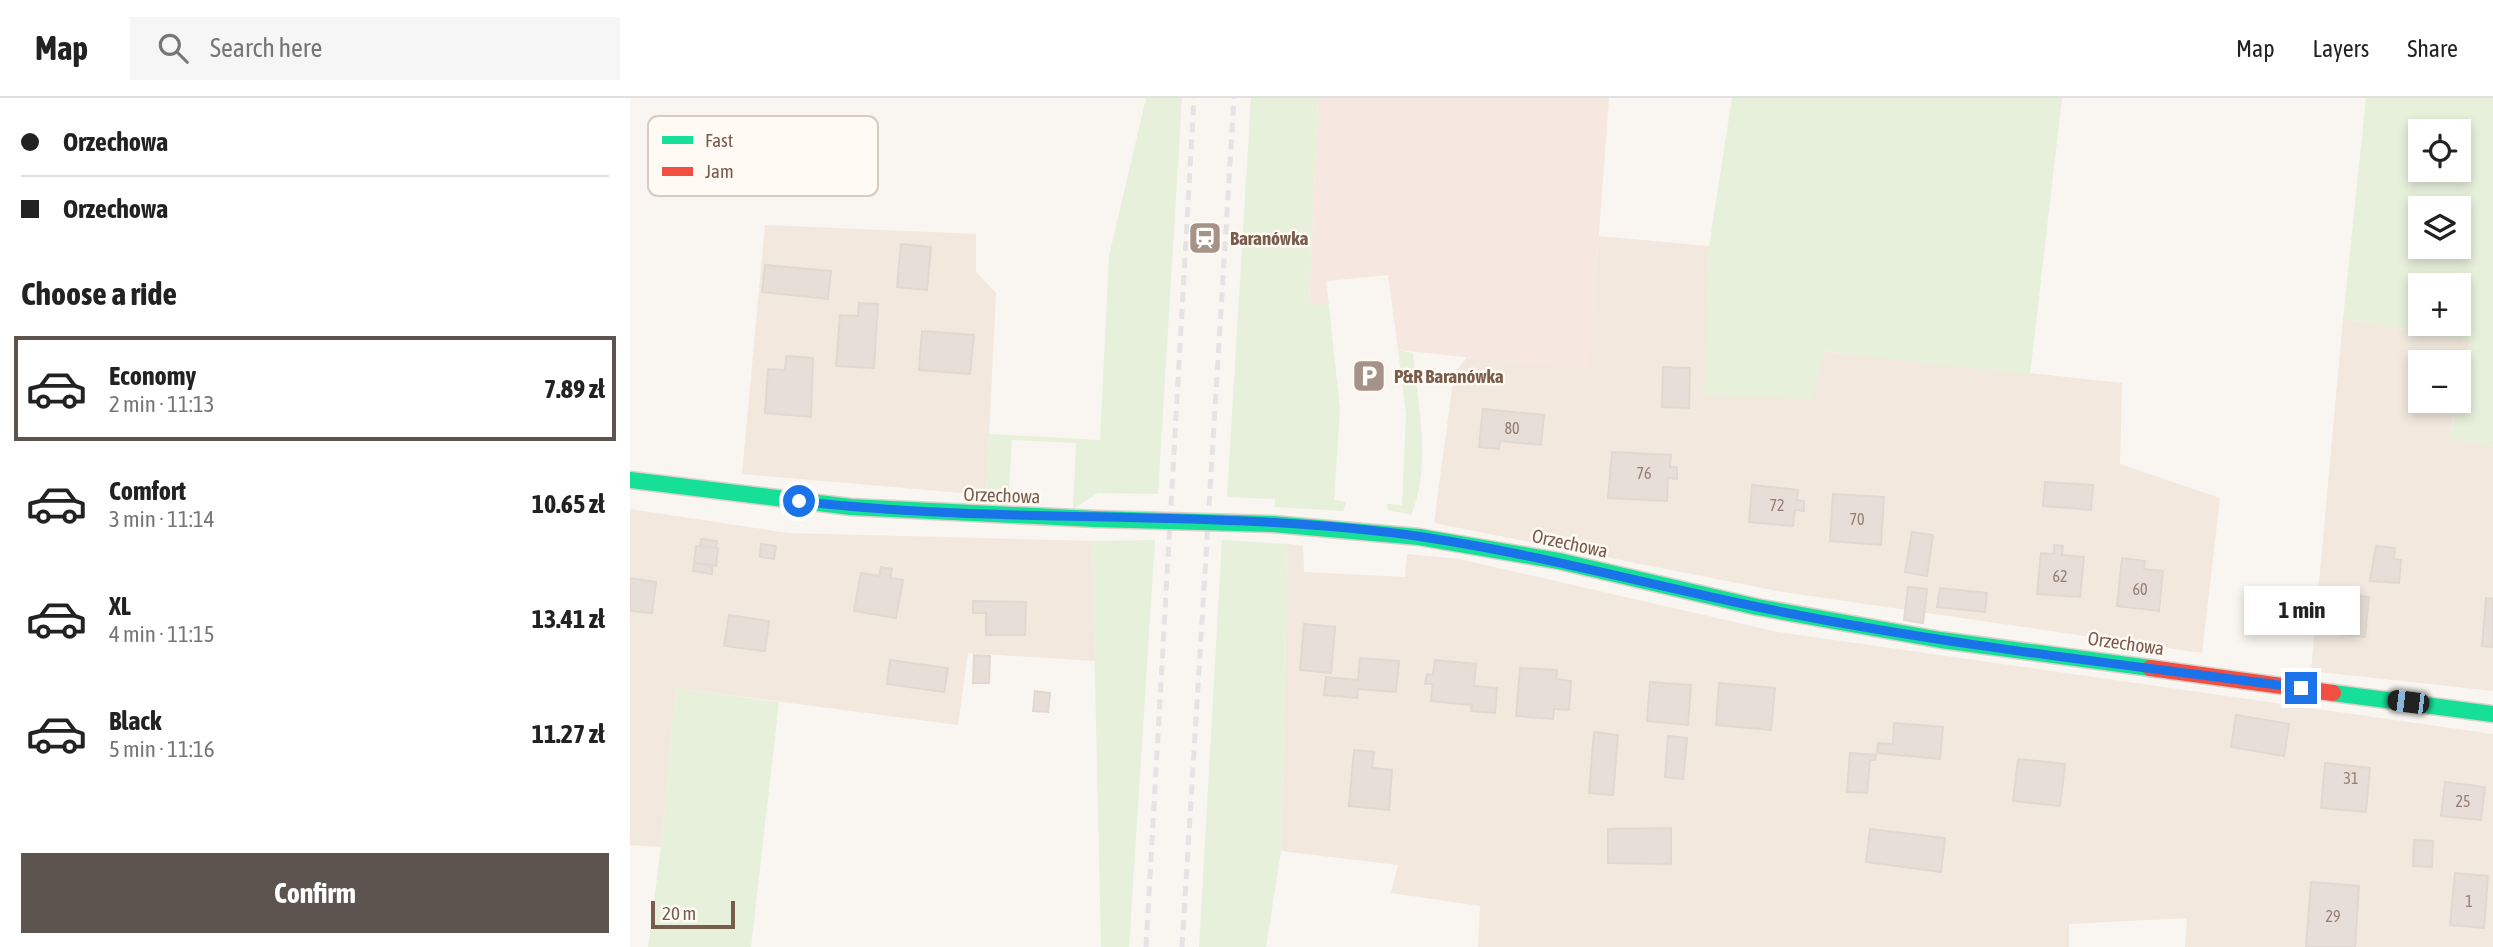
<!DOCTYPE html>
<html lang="en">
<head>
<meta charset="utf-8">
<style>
	:root { --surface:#fff; --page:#f6f6f6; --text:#222; --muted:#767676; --line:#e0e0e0; --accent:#5d544f }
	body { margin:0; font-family:"Asap Condensed",sans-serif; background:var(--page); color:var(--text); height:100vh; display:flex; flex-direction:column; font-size:26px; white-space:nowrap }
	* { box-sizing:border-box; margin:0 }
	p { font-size:23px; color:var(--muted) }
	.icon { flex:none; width:38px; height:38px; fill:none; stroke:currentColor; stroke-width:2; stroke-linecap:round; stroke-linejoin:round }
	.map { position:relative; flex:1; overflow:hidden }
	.details { display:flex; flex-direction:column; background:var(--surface); width:630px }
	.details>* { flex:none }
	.banner { display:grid; align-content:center; height:154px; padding:0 21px; background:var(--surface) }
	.tools { position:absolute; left:1778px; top:21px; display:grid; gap:14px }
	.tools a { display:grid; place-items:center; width:63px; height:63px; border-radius:0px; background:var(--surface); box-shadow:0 4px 10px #0003; font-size:35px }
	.scale { position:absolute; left:21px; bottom:18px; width:84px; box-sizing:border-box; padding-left:7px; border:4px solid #7a5c4d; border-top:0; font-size:19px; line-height:24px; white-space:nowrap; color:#7a5c4d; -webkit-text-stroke:5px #fffaf3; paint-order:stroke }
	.end { position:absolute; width:32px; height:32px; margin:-16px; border:9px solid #1a73e8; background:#fff; box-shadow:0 0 0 4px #fff }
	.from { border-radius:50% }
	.bubble { position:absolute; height:49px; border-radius:0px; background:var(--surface); box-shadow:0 4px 10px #0003; font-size:23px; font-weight:700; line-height:49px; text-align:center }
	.car { position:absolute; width:21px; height:42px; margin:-21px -10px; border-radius:9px; box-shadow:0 0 5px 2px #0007; background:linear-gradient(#222 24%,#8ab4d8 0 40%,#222 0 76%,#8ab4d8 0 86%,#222 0) }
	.banner b { display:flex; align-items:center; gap:24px; height:66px; font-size:26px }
	.banner b+b { border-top:2px solid var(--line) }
	.banner i { width:18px; height:18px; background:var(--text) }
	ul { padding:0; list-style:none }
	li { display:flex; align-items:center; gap:21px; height:105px; margin:0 14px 10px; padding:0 7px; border:4px solid transparent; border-radius:0px }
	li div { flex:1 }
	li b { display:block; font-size:26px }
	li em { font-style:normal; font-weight:700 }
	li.current { border-color:var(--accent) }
	li>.icon { width:63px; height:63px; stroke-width:1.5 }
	h2 { padding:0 21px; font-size:32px; line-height:84px }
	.button { display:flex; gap:14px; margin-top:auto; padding:14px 21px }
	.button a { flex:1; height:80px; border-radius:0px; background:var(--accent); color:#fff; font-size:28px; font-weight:700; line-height:80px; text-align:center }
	header { display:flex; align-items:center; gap:42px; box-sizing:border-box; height:98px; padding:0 35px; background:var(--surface); border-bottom:2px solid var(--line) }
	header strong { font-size:33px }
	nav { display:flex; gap:38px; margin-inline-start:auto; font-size:24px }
	.search { width:490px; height:63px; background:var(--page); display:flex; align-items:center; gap:18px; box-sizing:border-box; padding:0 24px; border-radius:0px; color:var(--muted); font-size:26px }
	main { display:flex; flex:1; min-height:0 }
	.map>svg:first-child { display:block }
</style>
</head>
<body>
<header>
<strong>Map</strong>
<div class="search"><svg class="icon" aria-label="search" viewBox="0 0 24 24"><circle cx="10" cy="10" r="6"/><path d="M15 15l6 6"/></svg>Search here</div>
<nav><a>Map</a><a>Layers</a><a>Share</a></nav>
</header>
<main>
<section class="details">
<div class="banner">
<b><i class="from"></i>Orzechowa</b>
<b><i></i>Orzechowa</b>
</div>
<h2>Choose a ride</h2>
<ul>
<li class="current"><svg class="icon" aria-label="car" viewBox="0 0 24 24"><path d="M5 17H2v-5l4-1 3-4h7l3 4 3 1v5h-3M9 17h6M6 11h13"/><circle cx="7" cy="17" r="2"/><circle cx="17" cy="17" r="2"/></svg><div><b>Economy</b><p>2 min · 11:13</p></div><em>7.89 zł</em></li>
<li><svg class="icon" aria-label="car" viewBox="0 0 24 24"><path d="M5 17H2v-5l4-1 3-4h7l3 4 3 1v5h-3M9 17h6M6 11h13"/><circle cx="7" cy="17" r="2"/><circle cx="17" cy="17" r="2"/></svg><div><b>Comfort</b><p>3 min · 11:14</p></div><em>10.65 zł</em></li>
<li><svg class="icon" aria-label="car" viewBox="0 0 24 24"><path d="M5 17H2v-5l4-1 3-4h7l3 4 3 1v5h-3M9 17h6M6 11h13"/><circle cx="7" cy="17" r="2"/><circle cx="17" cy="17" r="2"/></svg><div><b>XL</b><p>4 min · 11:15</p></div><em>13.41 zł</em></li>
<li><svg class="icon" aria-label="car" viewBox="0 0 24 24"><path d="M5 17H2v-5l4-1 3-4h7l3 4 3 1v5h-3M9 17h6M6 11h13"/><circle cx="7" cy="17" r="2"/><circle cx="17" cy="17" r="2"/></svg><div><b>Black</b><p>5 min · 11:16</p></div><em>11.27 zł</em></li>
</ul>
<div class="button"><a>Confirm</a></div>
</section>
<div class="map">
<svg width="1863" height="849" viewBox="0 0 1863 849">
	<rect width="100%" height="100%" fill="#f9f5f0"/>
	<path fill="#f2e8de" d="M135,127L346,136V174L366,195L356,397L112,376Z
		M969,138L1079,148L1075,298L1193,253L1492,285L1490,366L1590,400L1572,555L1147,493L804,425L824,276L837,259L958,271Z
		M1713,221L1841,242L1829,297V264H1790V303H1827L1819,340L1863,348V593L1681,573Z
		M0,411L158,435L462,443L465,563L338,555L328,627L46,590L31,749L0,747Z
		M658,446L673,448L674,474L775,479L777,456L829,461L1148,534L1863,636V849H1555L1557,820L1439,826V849H848L850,808L761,795L768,767L651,753Z"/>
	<path fill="#f6e8e1" d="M688,0H979L959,272L768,252L758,177L696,183L699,207H679Z"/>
	<path fill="#e7f0db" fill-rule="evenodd" d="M516,0H552L528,396L468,395L443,411L446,345L382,342L378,408L359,407L356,397L359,336L470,342L479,158Z
		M621,0H688L679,206L699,207L710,312L704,402L716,404L713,413L645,409V401L597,399Z
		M1102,0H1432L1400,277L1194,253L1182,301L1074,298L1079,148Z
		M1736,0H1863V348L1819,340L1841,242L1713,221ZM1790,33H1829V72H1790ZM1790,110H1829V149H1790ZM1790,187H1829V226H1790Z
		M768,252L783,255C788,309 802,367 781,417L758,412L757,406L772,407L776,316Z
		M525,442L499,849H471L462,443Z
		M592,442L658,446L651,753L636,849H569Z
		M46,590L149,604L121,849H18L31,749Z"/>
	<path fill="#e6ded7" stroke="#e2d8d2" stroke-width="2" d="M271,146L301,149L297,192L267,189Z
		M135,167L201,173L198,201L132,194Z
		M229,205L248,206L244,270L206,268L210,217L228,218Z
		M292,233L344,237L340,276L289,272Z
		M156,258L183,260L181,319L135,315L138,271L155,272Z
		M1033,269L1060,270L1059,310L1032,309Z
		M853,311L914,317L911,347L870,343L869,351L849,349Z
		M982,354L1041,357L1040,369H1047V381L1038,380L1037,403L978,400Z
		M1415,384L1463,387L1461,412L1413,408Z
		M1122,387L1168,392L1167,402L1174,403V413L1165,412L1163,428L1119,424Z
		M1203,396L1254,399L1251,447L1200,443Z
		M1282,434L1303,437L1297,478L1275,474Z
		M71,441L87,443L86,450L70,449Z
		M131,446L146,448L144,461L130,459Z
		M1424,447L1433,448L1432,457L1454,459L1450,499L1407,496L1411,455L1424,456Z
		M66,448L88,450L86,468L64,465Z
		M1746,448L1765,450L1764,461L1771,462L1769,485L1740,483Z
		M1492,460L1515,463L1514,471L1533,473L1529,513L1487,508Z
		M64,465L82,467V476L63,473Z
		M251,469L262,471L260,480L273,482L266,520L224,513L231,475L249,478Z
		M0,480L26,484L22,515L0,513Z
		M1278,489L1297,491L1293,525L1274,522Z
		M1310,490L1357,495L1355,514L1307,509Z
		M1703,496L1739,499L1735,539L1699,535Z
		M1856,500L1863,501V549L1852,548Z
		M343,503L396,504L395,537H356V515H343Z
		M99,517L139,523L135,553L94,548Z
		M674,526L705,529L701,575L670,572Z
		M344,557L360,558L359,585H343Z
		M730,560L769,563L766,594L728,591L727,600L694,597L696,579L728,582Z
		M260,562L318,570L314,594L257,586Z
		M805,562L846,566L844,588L867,590L865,615L841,613L842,607L801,603L803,586H795L797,576L803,577Z
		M890,570L927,572L926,581L941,583L939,612L924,611L923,621L886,618Z
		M1020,584L1061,587L1058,627L1017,623Z
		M1089,585L1145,590L1141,632L1086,627Z
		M405,593L420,595L418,614L403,613Z
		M1606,617L1659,626L1654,658L1601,649Z
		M1264,625L1313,629L1310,661L1247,655L1248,645L1263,646Z
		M964,634L988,637L983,697L959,695Z
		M1038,638L1057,640L1053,681L1035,679Z
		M724,652L744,654L742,670L762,672L759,712L719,708Z
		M1220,655L1246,657L1245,662H1240L1237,695L1217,694Z
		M1388,661L1435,666L1430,708L1383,703Z
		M1695,665L1740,670L1736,714L1691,710Z
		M1815,684L1855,689L1851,722L1811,718Z
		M1041,730V766L978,765V731Z
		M1240,731L1315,740L1311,774L1236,764Z
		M1784,742L1803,743L1802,769L1783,768Z
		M1825,775L1858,778L1854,830L1820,827Z
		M1681,784L1729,788L1725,849H1676Z"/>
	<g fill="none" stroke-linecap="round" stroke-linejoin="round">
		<defs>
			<path id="fast" d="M0,382L221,409L465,421
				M643,426L789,439L929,463L1127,509L1311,542L1520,570
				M1703,595L1863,616"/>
			<path id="jam" d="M1520,570L1703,595"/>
		</defs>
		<use href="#fast" stroke="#d9d2cb" stroke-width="19"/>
		<use href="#jam" stroke="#d9d2cb" stroke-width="19"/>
		<use href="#fast" stroke="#16e098" stroke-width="16"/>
		<use href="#jam" stroke="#f24e42" stroke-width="16"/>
		<path stroke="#e6e3e7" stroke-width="5" stroke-dasharray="10 7" stroke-linecap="butt" d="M516,849L564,0
			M552,849L604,0"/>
		<defs>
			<path id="fast-bridge" d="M465,421L643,426"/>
		</defs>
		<use href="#fast-bridge" stroke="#d9d2cb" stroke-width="19" stroke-linecap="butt"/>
		<use href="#fast-bridge" stroke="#16e098" stroke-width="16"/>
	</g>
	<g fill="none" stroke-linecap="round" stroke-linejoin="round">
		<path stroke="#1a73e8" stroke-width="9" d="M169,403C376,428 587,409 793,439C906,456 1016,486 1128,509C1307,546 1489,566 1671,590"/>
	</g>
	<defs>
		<symbol id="station-square" viewBox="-11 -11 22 22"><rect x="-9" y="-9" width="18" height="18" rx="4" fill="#a69286" stroke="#fffaf3"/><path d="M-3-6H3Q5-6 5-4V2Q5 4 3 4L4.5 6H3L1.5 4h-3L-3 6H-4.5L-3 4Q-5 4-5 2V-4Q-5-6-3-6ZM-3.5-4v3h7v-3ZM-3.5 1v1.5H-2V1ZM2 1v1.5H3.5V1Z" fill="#fff"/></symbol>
		<symbol id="parking-square" viewBox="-11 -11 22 22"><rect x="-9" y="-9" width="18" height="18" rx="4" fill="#a69286" stroke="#fffaf3"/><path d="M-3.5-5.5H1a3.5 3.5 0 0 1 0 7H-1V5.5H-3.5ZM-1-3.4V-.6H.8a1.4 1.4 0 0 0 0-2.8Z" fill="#fff"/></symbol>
	</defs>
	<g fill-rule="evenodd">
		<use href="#station-square" x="556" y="121" width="38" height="38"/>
		<use href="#parking-square" x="720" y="259" width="38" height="38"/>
	</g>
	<g text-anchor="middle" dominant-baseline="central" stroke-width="5" stroke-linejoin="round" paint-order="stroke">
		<g font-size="16" fill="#977e72">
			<text x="882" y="330">80</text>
			<text x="1014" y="375">76</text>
			<text x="1147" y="407">72</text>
			<text x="1227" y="421">70</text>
			<text x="1430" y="478">62</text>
			<text x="1510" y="491">60</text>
			<text x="1721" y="680">31</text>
			<text x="1833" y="703">25</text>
			<text x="1839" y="803">1</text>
			<text x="1703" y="818">29</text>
		</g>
		<g font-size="19" font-weight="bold" fill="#7a5c4d" stroke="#fffaf3" text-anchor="start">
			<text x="600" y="140">Baranówka</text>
			<text x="764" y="278">P&amp;R Baranówka</text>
		</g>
		<g font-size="19" fill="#7a5c4d" stroke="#fffaf3">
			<text transform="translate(372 397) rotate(2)">Orzechowa</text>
			<text transform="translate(940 445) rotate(12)">Orzechowa</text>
			<text transform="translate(1496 545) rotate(8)">Orzechowa</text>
		</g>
	</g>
	<rect x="18" y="18" width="230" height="80" rx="10" fill="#fffaf3" stroke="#d7cbc1" stroke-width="2"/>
	<rect x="32" y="38" width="31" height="8" fill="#16e098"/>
	<rect x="32" y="69" width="31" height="9" fill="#f24e42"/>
	<g font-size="19" fill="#7a5c4d">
		<text x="75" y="49">Fast</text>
		<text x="75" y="80">Jam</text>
	</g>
</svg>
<div class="tools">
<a><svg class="icon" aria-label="locate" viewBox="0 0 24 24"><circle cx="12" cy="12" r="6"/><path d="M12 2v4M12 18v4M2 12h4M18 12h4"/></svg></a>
<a><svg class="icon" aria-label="layers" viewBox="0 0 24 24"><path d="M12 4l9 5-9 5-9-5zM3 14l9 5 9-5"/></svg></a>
<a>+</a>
<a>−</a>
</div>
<div class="scale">20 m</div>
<i class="end from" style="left:169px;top:403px"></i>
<i class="end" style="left:1671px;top:590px"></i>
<div class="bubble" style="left:1614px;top:488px;width:116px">1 min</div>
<i class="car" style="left:1778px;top:604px;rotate:277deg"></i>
</div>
</main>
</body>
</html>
